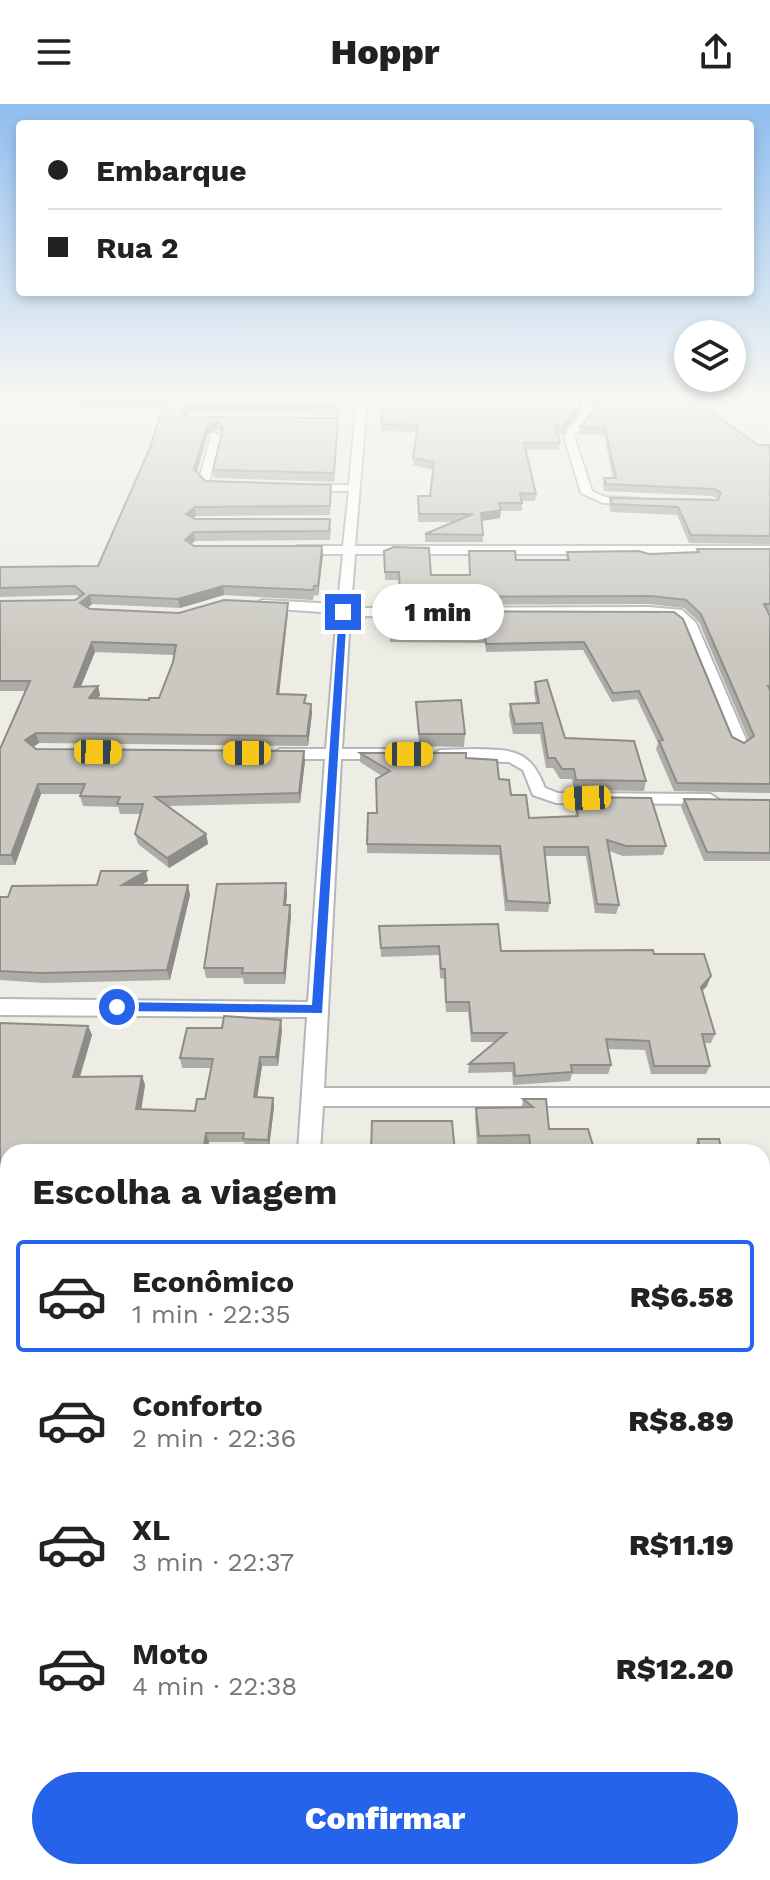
<!DOCTYPE html>
<html lang="pt">
<head>
<meta charset="utf-8">
<style>
	:root { --surface:#fff; --page:#f2f2f2; --text:#222; --muted:#767676; --line:#e0e0e0; --accent:#2563eb }
	body { margin:0; font-family:"Work Sans",sans-serif; background:var(--page); color:var(--text); height:100vh; display:flex; flex-direction:column; font-size:30px; white-space:nowrap }
	* { box-sizing:border-box; margin:0 }
	p { font-size:26px; color:var(--muted) }
	.icon { flex:none; width:44px; height:44px; fill:none; stroke:currentColor; stroke-width:2; stroke-linecap:round; stroke-linejoin:round }
	.map { position:relative; flex:1; overflow:hidden }
	.drawer { position:absolute; left:0px; top:1040px; width:770px; height:736px; display:flex; flex-direction:column; background:var(--surface); border-radius:24px 24px 0 0; box-shadow:0 4px 12px #0003 }
	.drawer>* { flex:none }
	.guide { position:absolute; left:16px; top:16px; width:738px; height:176px; border-radius:8px; box-shadow:0 4px 12px #0003; display:grid; align-content:center; height:176px; padding:0 32px; background:var(--surface) }
	.buttons { position:absolute; left:674px; top:216px; display:grid; gap:16px }
	.buttons a { display:grid; place-items:center; width:72px; height:72px; border-radius:50%; background:var(--surface); box-shadow:0 4px 12px #0003; font-size:40px }
	.end { position:absolute; width:36px; height:36px; margin:-18px; border:10px solid #2563eb; background:#fff; box-shadow:0 0 0 4px #fff }
	.from { border-radius:50% }
	.bubble { position:absolute; height:56px; border-radius:28px; background:var(--surface); box-shadow:0 4px 12px #0003; font-size:26px; font-weight:800; line-height:56px; text-align:center }
	.car { position:absolute; width:24px; height:48px; margin:-24px -12px; border-radius:10px; box-shadow:0 0 6px 2px #0007; background:linear-gradient(#f5c518 24%,#345 0 40%,#f5c518 0 76%,#345 0 86%,#f5c518 0) }
	.guide b { display:flex; align-items:center; gap:28px; height:76px; font-size:30px }
	.guide b+b { border-top:2px solid var(--line) }
	.guide i { width:20px; height:20px; background:var(--text) }
	ul { padding:0; list-style:none }
	li { display:flex; align-items:center; gap:24px; height:112px; margin:0 16px 12px; padding:0 16px; border:4px solid transparent; border-radius:8px }
	li div { flex:1 }
	li b { display:block; font-size:30px }
	li em { font-style:normal; font-weight:800 }
	li.selected { border-color:var(--accent) }
	li>.icon { width:72px; height:72px; stroke-width:1.5 }
	h2 { padding:0 32px; font-size:36px; line-height:96px }
	.primary-button { display:flex; gap:16px; margin-top:auto; padding:16px 32px }
	.primary-button a { flex:1; height:92px; border-radius:48px; background:var(--accent); color:#fff; font-size:32px; font-weight:800; line-height:92px; text-align:center }
	header { display:flex; justify-content:space-between; align-items:center; height:104px; padding:0 32px; background:var(--surface); font-size:36px; font-weight:800 }
	.map>svg:first-child { display:block }
</style>
</head>
<body>
<header><svg class="icon" aria-label="menu" viewBox="0 0 24 24"><path d="M4 6h16M4 12h16M4 18h16"/></svg>Hoppr<svg class="icon" aria-label="share" viewBox="0 0 24 24"><path d="M12 15V3M7 8l5-5 5 5M5 13v7h14v-7"/></svg></header>
<div class="map">
<svg width="770" height="1776" viewBox="0 0 770 1776">
	<rect width="100%" height="100%" fill="#eeede5"/>
	<g fill="none" stroke-linecap="round" stroke-linejoin="round">
		<defs>
			<path id="street" d="M357,295H367L355,442H770V450H355L351,504L649,503L682,506L696,519L748,640L740,645L732,640L683,521L673,513L350,512L342,645H384L392,650L384,655H341L324,984H770V1002H323L320,1048H298L307,913L0,911V895L308,898L325,655H280L272,650L280,645H326L337,509L262,504L255,500L262,496L338,500L343,450H298L292,446L298,442H343L349,387H305L300,384L305,381H349Z
				M574,295H584L595,306L574,332L592,387L605,393L640,395V399H603L581,389L564,332L585,306Z
				M212,329L221,331L209,377L229,381V385L198,379Z
				M474,645C513,646 530,645 545,684L558,689L710,690L718,695L710,700L556,699L533,691L523,666L509,658L440,656L432,651L440,646Z
				M0,1192H8V1218H0Z
				M762,1385H770V1415H762Z
				M299,1768H335L334,1776H298Z"/>
		</defs>
		<use href="#street" stroke="#b5b6bb" stroke-width="4"/>
		<use href="#street" fill="#fff" fill-rule="evenodd"/>
	</g>
	<path fill="#aeaca6" fill-rule="evenodd" d="M339,295V310L190,309L187,312L189,313L338,322L334,378L214,374L213,366L222,329L218,325L208,330L197,368L205,377L331,390L330,411L196,412L193,414L331,424L330,436L195,437L191,440L194,442H322L323,451L318,492L314,491L313,496L224,491L180,504L92,500L88,504L179,509L288,508L279,590L306,600H311L312,609L308,642L39,639L33,643L36,645L305,657L300,699L168,702L206,730L208,740L169,764L138,740L135,730L141,710H120L118,703L83,702L80,692L81,690H41L15,761H0V645L25,587H0V497L75,496L79,493L77,491L0,493V463L98,462L150,344L162,304H82L80,297ZM95,548L174,551L173,558L159,594L149,596L98,594L100,591L98,582H81Z
		M587,295H682L758,341H770V440L689,439L677,411L611,408L609,402L610,394L718,395L712,392L604,387L603,382L604,374H613L604,331L579,330L580,323L596,303Z
		M581,306L562,330L557,329L560,339L559,346H526L536,390L535,397H522V407H501L500,414L482,417L483,438H425V430L455,418H418V392H430L434,366L413,361L417,328L381,327V320Z
		M697,445H770V508H768L770,512V689L674,687L656,645L658,639L637,595L612,598L583,546L486,548L485,539L390,538L391,507L674,508L732,633L744,639L749,636L699,518L684,504L649,500L400,501L399,476H385L384,447L431,471H469V447L516,456H566L567,448L649,450L696,449Z
		M535,578L565,634L646,677L644,687L574,686L572,675H560L553,664H546L540,630H513L509,611L510,600L536,599L534,588Z
		M416,598L465,630L464,643L419,642Z
		M360,649L466,654L499,675L529,714L575,712L579,693L666,742L663,751L623,752L609,747L619,801L616,810L595,809L586,752H545L550,799L548,808L505,807L499,751L367,749V740L377,709L382,672L360,658Z
		M684,695L770,696V757H704L681,703Z
		M146,767L148,777L141,781H188L190,791L170,876L44,879L0,876V793L97,781Z
		M286,779L287,790L286,801H290L291,812L285,880H244L243,874H206L204,864Z
		M379,822L501,847L654,850L707,882L702,887L715,930L711,939H704L710,962L706,970H651L645,946L608,945L611,961L608,970H572L570,977L513,981L512,968L468,969L469,960L495,938H471L468,908H446L444,875L440,874L439,851L381,853Z
		M0,919L88,922L92,931L80,973L142,972L145,981L141,1005L195,1007L205,995L211,964H182L180,954L282,926L278,962H262L257,993L273,994L274,1003L269,1044H245L244,1038H209L8,1048V1165H0Z
		M523,995H546L549,1025L595,1048H528L527,1041H477L475,1013L476,1004L522,1003Z
		M698,1035L722,1048H693V1045Z
		M762,1072H770V1249H762Z
		M762,1281H770V1360H762Z
		M610,1768H650L651,1776H611Z"/>
	<path fill="#8d8c87" d="M582,299L581,306L562,330L563,322Z
		M189,301L190,309L182,316L181,308Z
		M338,314V322L334,378V369Z
		M217,317L218,325L208,330L195,373L194,365L207,322Z
		M195,403L196,412L187,419L186,410Z
		M501,406L500,414L480,417L481,409Z
		M194,428L195,437L186,445L185,436Z
		M322,442L323,451L318,492V482Z
		M223,482L224,491L180,504L178,495Z
		M90,491L92,500L82,508L80,499Z
		M288,499V508L278,600L277,590Z
		M92,538L95,548L77,592L74,583Z
		M98,582L100,591L92,604L89,594Z
		M311,600L312,609L308,642L307,632Z
		M36,629L39,639L28,646L25,636Z
		M304,647L305,657L300,699L299,689Z
		M38,680L41,690L15,761L11,751Z
		M206,730L208,740L169,764L167,754Z
		M146,767L148,777L125,791L122,781Z
		M286,779L287,790L285,812L284,801Z
		M188,781L190,791L170,876L167,866Z
		M290,801L291,812L285,880L284,869Z
		M711,872L707,882L697,892L701,883Z
		M281,916L282,926L278,962L276,953Z
		M88,922L92,931L77,982L73,973Z
		M260,953L262,962L256,1002L254,993Z
		M142,972L145,981L140,1014L136,1005Z
		M273,994L274,1003L269,1044L268,1036Z
		M206,1029L209,1038L207,1048H203Z
		M109,1768H114V1776H108Z"/>
	<path fill="#cac8c1" stroke="#8d8c87" stroke-width="2" fill-rule="evenodd" d="M81,295H339V302L189,301L181,308L189,313L338,314L334,369L213,366L223,324L217,317L207,322L194,365L205,377L331,381L330,402L195,403L186,410L195,415H330L329,427L194,428L185,436L194,442H322L318,482H314L313,486L223,482L178,495L90,491L80,499L90,505L179,509L224,496L288,499L277,590L306,591L304,599L311,600L307,632L36,629L25,636L36,645L304,647L299,689L155,693L206,730L167,754L135,730L143,700H117L120,693L80,692L85,680H38L11,751H0V645L30,577H0V497L75,496L84,490L75,482L0,484V463L98,462L150,344L165,296L80,297ZM92,538L176,541L173,558L159,594H149V596L89,594L98,582L74,583Z
		M384,295H579L582,299L563,322H556L560,339H524L536,390L520,389L522,399H499L501,406L481,409L483,431L425,430L473,410H419L418,392H430L434,358L413,354L418,321L381,320Z
		M595,295H682L686,298L695,297L758,341H770V432L691,431L678,403L612,400L610,394L718,396L721,389L714,385L606,380L604,374H616L605,324L580,323L599,299Z
		M394,443L429,444L431,471H470L469,447H515L516,456H569L567,448L639,447L649,450L699,448L697,445H770V500H764L770,512V582H768L770,586V680L677,679L659,637L663,636L639,587L613,589L584,538L486,540L485,531L390,530L391,507L674,508L683,515L732,633L744,639L754,632L701,510L686,496L651,492L400,493L399,468H385L384,447Z
		M547,576L565,634L634,637L646,677L576,676L574,665H562L555,654H548L542,619L515,620L510,600L539,599L535,578Z
		M461,596L465,630H419L416,598Z
		M360,649H466V654L497,656L499,675L509,676L511,691H526L529,714L578,712L577,705H581L579,693L651,694L666,742H626L607,736L619,801L597,800L588,743H544L550,799L507,797L500,742L367,740L368,709H377L376,675L390,667Z
		M684,695L770,696V749L707,748Z
		M101,767H146L122,781H188L167,866L40,869L0,867V793H8L12,782L97,781Z
		M286,779L284,801H290L284,869H242L243,864H204L217,780Z
		M498,820L501,847L653,846L654,850H704L711,872L701,883L715,930H702L710,962H654L649,937L606,935L611,961H571L572,968L515,972L514,959L469,960L506,929H472L469,898H446L445,865H441L439,842L381,844L379,822Z
		M224,912L281,916L276,953H260L254,993L273,994L268,1036L243,1035L244,1029H206L203,1048H8V1157H0V919L88,922L73,973L142,972L136,1005L195,1007L197,995H205L213,955L180,954L187,924H222Z
		M523,995H546L549,1025H588L595,1048H531L529,1031L479,1032L476,1004L533,1003Z
		M372,1017H452L455,1048H371Z
		M698,1035H719L722,1048H701Z
		M762,1072H770V1241H762Z
		M762,1281H770V1352H767L764,1339H762Z
		M8,1403V1631H0V1437Z
		M764,1522H770V1719H762V1663L764,1662L762,1655V1531Z
		M762,1727L768,1759L762,1760Z
		M13,1768H109L108,1776H0L12,1775Z
		M400,1768H536V1776H401Z
		M615,1768H650L651,1776H616Z"/>
	<linearGradient id="sky" x2="0" y2="1"><stop stop-color="#8fbdef"/><stop offset="0.54" stop-color="#f7f7f3"/><stop offset="1" stop-color="#f7f7f3" stop-opacity="0"/></linearGradient>
	<rect width="770" height="543" fill="url(#sky)"/>
	<path fill="#2563eb" d="M343,505L347,508L322,909L112,907V899L117,898L312,901L339,508Z"/>
</svg>
<div class="buttons">
<a><svg class="icon" aria-label="layers" viewBox="0 0 24 24"><path d="M12 4l9 5-9 5-9-5zM3 14l9 5 9-5"/></svg></a>
</div>
<i class="end from" style="left:117px;top:903px"></i>
<i class="end" style="left:343px;top:508px"></i>
<div class="bubble" style="left:372px;top:480px;width:132px">1 min</div>
<i class="car" style="left:98px;top:648px;rotate:91deg"></i>
<i class="car" style="left:247px;top:649px;rotate:270deg"></i>
<i class="car" style="left:409px;top:650px;rotate:90deg"></i>
<i class="car" style="left:587px;top:694px;rotate:268deg"></i>
<div class="guide">
<b><i class="from"></i>Embarque</b>
<b><i></i>Rua 2</b>
</div>
<section class="drawer">
<h2>Escolha a viagem</h2>
<ul>
<li class="selected"><svg class="icon" aria-label="car" viewBox="0 0 24 24"><path d="M5 17H2v-5l4-1 3-4h7l3 4 3 1v5h-3M9 17h6M6 11h13"/><circle cx="7" cy="17" r="2"/><circle cx="17" cy="17" r="2"/></svg><div><b>Econômico</b><p>1 min · 22:35</p></div><em>R$6.58</em></li>
<li><svg class="icon" aria-label="car" viewBox="0 0 24 24"><path d="M5 17H2v-5l4-1 3-4h7l3 4 3 1v5h-3M9 17h6M6 11h13"/><circle cx="7" cy="17" r="2"/><circle cx="17" cy="17" r="2"/></svg><div><b>Conforto</b><p>2 min · 22:36</p></div><em>R$8.89</em></li>
<li><svg class="icon" aria-label="car" viewBox="0 0 24 24"><path d="M5 17H2v-5l4-1 3-4h7l3 4 3 1v5h-3M9 17h6M6 11h13"/><circle cx="7" cy="17" r="2"/><circle cx="17" cy="17" r="2"/></svg><div><b>XL</b><p>3 min · 22:37</p></div><em>R$11.19</em></li>
<li><svg class="icon" aria-label="car" viewBox="0 0 24 24"><path d="M5 17H2v-5l4-1 3-4h7l3 4 3 1v5h-3M9 17h6M6 11h13"/><circle cx="7" cy="17" r="2"/><circle cx="17" cy="17" r="2"/></svg><div><b>Moto</b><p>4 min · 22:38</p></div><em>R$12.20</em></li>
</ul>
<div class="primary-button"><a>Confirmar</a></div>
</section>
</div>
</body>
</html>
